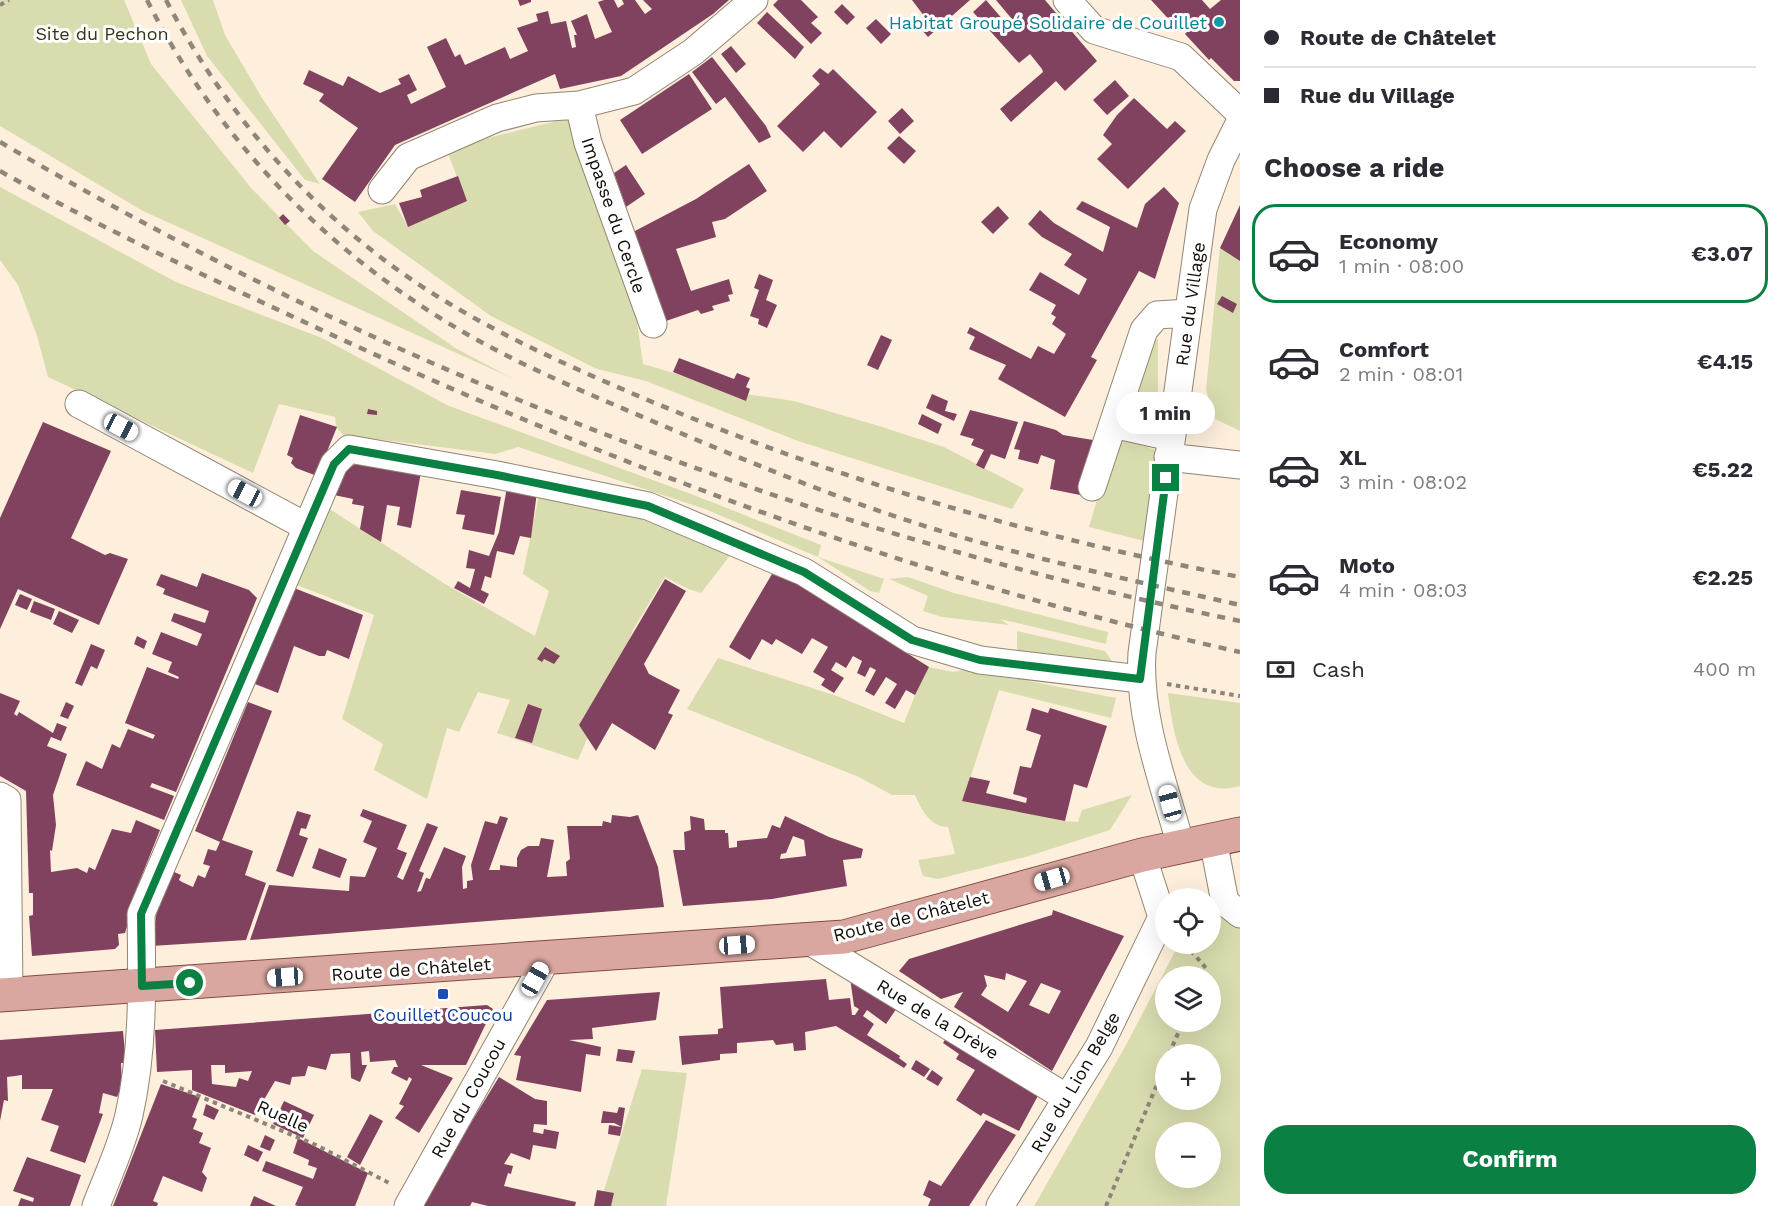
<!DOCTYPE html>
<html lang="en">
<head>
<meta charset="utf-8">
<style>
	:root { --surface:#fff; --page:#f7f7f7; --text:#2b2b33; --muted:#7c7c81; --line:#e1e1e2; --accent:#0b8043 }
	body { margin:0; font-family:"Work Sans",sans-serif; background:var(--page); color:var(--text); height:100vh; display:flex; flex-direction:column; font-size:22px; white-space:nowrap }
	* { box-sizing:border-box; margin:0 }
	p { font-size:20px; color:var(--muted) }
	.icon { flex:none; width:33px; height:33px; fill:none; stroke:currentColor; stroke-width:2; stroke-linecap:round; stroke-linejoin:round }
	.map { position:relative; flex:1; overflow:hidden }
	.side { display:flex; flex-direction:column; background:var(--surface); width:540px }
	.side>* { flex:none }
	.top-card { display:grid; align-content:center; height:132px; padding:0 24px; background:var(--surface) }
	.tools { position:absolute; left:1155px; top:888px; display:grid; gap:12px }
	.tools a { display:grid; place-items:center; width:66px; height:66px; border-radius:50%; background:var(--surface); box-shadow:0 6px 24px #0002; font-size:30px }
	.end { position:absolute; width:27px; height:27px; margin:-14px; border:8px solid #0b8043; background:#fff; box-shadow:0 0 0 3px #fff }
	.from { border-radius:50% }
	.bubble { position:absolute; height:42px; border-radius:21px; background:var(--surface); box-shadow:0 6px 24px #0002; font-size:20px; font-weight:700; line-height:42px; text-align:center }
	.car { position:absolute; width:18px; height:36px; margin:-18px -9px; border-radius:8px; box-shadow:0 0 4px 2px #0007; background:linear-gradient(#fff 24%,#345 0 40%,#fff 0 76%,#345 0 86%,#fff 0) }
	.top-card b { display:flex; align-items:center; gap:21px; height:57px; font-size:22px }
	.top-card b+b { border-top:2px solid var(--line) }
	.top-card i { width:15px; height:15px; background:var(--text) }
	ul { padding:0; list-style:none }
	li { display:flex; align-items:center; gap:18px; height:99px; margin:0 12px 9px; padding:0 12px; border:3px solid transparent; border-radius:24px }
	li div { flex:1 }
	li b { display:block; font-size:22px }
	li em { font-style:normal; font-weight:700 }
	li.selected { border-color:var(--accent) }
	li>.icon { width:54px; height:54px; stroke-width:1.5 }
	h2 { padding:0 24px; font-size:27px; line-height:72px }
	.pay { display:flex; align-items:center; gap:15px; height:66px; padding:0 24px; font-size:22px }
	.pay p { margin-inline-start:auto }
	.cta { display:flex; gap:12px; margin-top:auto; padding:12px 24px }
	.cta a { flex:1; height:69px; border-radius:24px; background:var(--accent); color:#fff; font-size:24px; font-weight:700; line-height:69px; text-align:center }
	main { display:flex; flex:1; min-height:0 }
	.map>svg:first-child { display:block }
</style>
</head>
<body>
<main>
<div class="map">
<svg width="1240" height="1206" viewBox="0 0 1240 1206">
	<rect width="100%" height="100%" fill="#feefdc"/>
	<path fill="#d9dcae" fill-rule="evenodd" d="M0,0H124L151,64L252,189L313,251L457,349L514,379L143,211L0,126Z
		M181,0H213L225,35L262,98L320,184L305,180L207,56Z
		M569,118L637,322L643,364L746,394L794,401L879,426L944,447L1024,489L1012,509L798,441L646,381L597,369L491,316L373,231L358,212L395,204L407,225L466,201L446,148Z
		M0,187L176,282L322,338L449,406L691,494L821,545L818,557L884,579L879,593L870,591L818,557L705,509L518,447L496,454L343,435L336,427L335,417L279,404L253,473L48,377L37,336L18,285L0,260Z
		M1220,247L1240,261V431L1215,419L1206,390Z
		M1158,339V420L1131,414L1144,347Z
		M1116,436L1158,451L1144,541L1089,527Z
		M539,495L629,514L732,553L701,593L688,589L665,577L634,628L578,760L497,733L510,700L478,692L459,732L447,728L427,799L374,770L383,744L342,719L374,615L294,584L328,508L445,584L535,636L549,591L523,574Z
		M908,577L954,593L1108,632L1106,644L1000,619L1009,625L942,617L923,611L928,596L889,579Z
		M1017,631L1105,651L1114,664L1017,653Z
		M718,658L834,695L904,723L915,695L929,667L953,672L967,669L1116,698L1111,718L999,690L964,797L1064,821L1078,822L1082,810L1132,795L1110,830L1029,856L938,879L923,876L918,860L955,854L948,827C930,827 921,809 915,795H892L859,777L687,709Z
		M1168,693L1240,703V786C1183,802 1173,734 1168,693Z
		M1223,915L1240,928V1206H1034L1126,1045L1179,944H1210L1211,919ZM1166,976H1210V1022H1166ZM1166,1054H1210V1100H1166ZM1166,1132H1210V1178H1166Z
		M642,1069L687,1073L666,1206H599Z"/>
	<path fill="#80425e" fill-rule="evenodd" d="M518,0H531V2L520,6Z
		M604,0H614L618,8L624,4L622,0H635L645,14L652,9L643,0H729L713,14L621,76L560,89L555,74L395,145L355,202L322,179L358,128L319,101L324,94L303,84L309,70L343,86L348,76L380,93L401,84L398,79L409,74L417,90L407,95L411,104L446,87L427,47L446,38L455,57L460,54L465,65L505,47L510,59L528,51L517,28L538,21L536,14L548,11L551,24L566,21L572,48L576,47L574,35H577L571,21L587,14L595,39L612,32L598,2Z
		M778,0H801L818,17L811,23L822,33L811,44L773,5Z
		M912,0H970L928,37L922,30L930,24Z
		M986,0L1011,29L1016,24L996,0H1045L1097,61L1065,91L1056,81L1011,122L1000,109L1043,72L1042,69L1030,54L1019,63L973,12Z
		M1151,0H1202L1210,9L1221,0H1240V81H1234L1211,58L1209,60L1185,34L1189,30L1181,21L1175,26Z
		M842,4L855,17L847,25L834,12Z
		M767,12L804,47L795,59L757,23Z
		M876,19L891,34L881,44L866,28Z
		M731,46L746,64L736,73L721,54Z
		M712,57L766,126L771,137L759,143L725,97L716,104L692,72Z
		M820,68L828,74L833,69L877,112L841,148L824,131L803,152L777,126L820,84L812,76Z
		M689,74L712,109L642,154L620,120Z
		M1115,80L1129,96L1107,115L1093,100Z
		M1134,98L1167,129L1175,121L1186,131L1128,189L1097,159L1112,144L1103,135L1117,115Z
		M902,108L914,121L900,134L888,121Z
		M899,136L916,151L904,164L887,148Z
		M749,164L767,191L725,219L712,222L716,237L676,249L691,291L729,279L733,294L728,295L730,301L712,306L714,310L701,314L698,310L666,321L633,232L696,199Z
		M626,165L645,194L626,207L614,173Z
		M458,176L467,201L408,227L399,203L422,197L420,190Z
		M1164,187L1179,203L1155,279L1139,271L1091,357L1097,360L1065,417L998,379L1006,365L969,349L975,337L967,333L970,327L1031,359L1038,346L1054,354L1066,334L1052,324L1056,317L1051,314L1056,305L1029,290L1040,272L1079,295L1087,279L1064,265L1072,254L1042,237L1028,224L1040,210L1054,223L1103,252L1110,227L1076,209L1082,201L1137,228L1145,204Z
		M1240,205V261L1220,248Z
		M998,206L1009,218L993,234L981,222Z
		M283,214L290,221L285,225L279,218Z
		M759,274L773,280L766,300L777,305L767,328L758,324L759,319L750,316L759,290L754,288Z
		M1222,296L1237,304L1233,313L1217,304Z
		M881,335L892,340L878,370L867,365Z
		M679,358L734,379L737,373L750,378L746,387L750,389L746,401L673,372Z
		M932,394L948,401L945,411L957,414L954,421L926,408Z
		M368,409L377,411V415L367,414Z
		M970,410L1018,422L1005,459L991,454L984,469L976,465L984,450L971,445L974,439L960,435Z
		M922,414L942,424L938,434L918,424Z
		M300,415L337,427L317,476L296,468L291,463L293,458L287,455Z
		M1024,421L1056,430L1063,435L1099,441L1080,495L1050,489L1055,460L1041,455L1038,464L1018,459L1020,450L1014,449Z
		M43,422L111,451L71,538L105,555L110,553L128,559L99,625L18,589L0,629V518Z
		M360,462L421,472L411,528L397,525L400,507L387,505L381,542L360,529L364,506L352,504L353,499L334,495L348,468Z
		M507,487L537,492L531,538L520,536L514,555L497,551L491,578L485,576L481,590L489,594L484,604L454,588L458,581L470,588L475,569L466,568L469,550L489,556L499,532Z
		M461,490L501,497L494,535L462,529L465,515L456,514Z
		M202,573L249,590L257,598L176,792L152,783L150,787L174,796L164,820L76,785L86,761L102,769L112,744L120,748L128,729L153,739L155,735L125,723L147,667L178,679L179,677L168,672L172,662L152,654L161,632L197,646L202,634L171,621L174,613L205,623L209,611L163,594L165,589L156,585L161,574L197,587Z
		M772,574L797,584L929,667L915,695L906,690L895,709L885,703L897,684L886,677L874,696L865,691L876,670L870,667L865,677L857,673L862,661L853,656L846,668L836,662L831,670L844,678L834,693L821,685L825,679L813,672L828,647L812,638L802,654L776,639L772,645L762,639L750,660L729,647Z
		M665,579L686,591L644,664L649,674L680,690L668,713L673,715L655,750L612,723L596,751L579,725Z
		M294,588L363,615L349,659L327,650L325,656H319L294,646L278,693L255,684Z
		M20,594L32,599L27,610L15,605Z
		M34,601L55,609L51,620L30,612Z
		M59,611L79,620L72,633L53,624Z
		M137,636L147,641L144,649L134,644Z
		M91,644L105,650L97,669L91,666L82,686L75,683Z
		M545,647L560,656L554,664L544,659L542,662L537,659Z
		M0,693L20,701L14,714L17,716L19,712L53,733L57,723L67,727L61,741L51,737L47,746L67,754L53,795L56,825L52,851L50,850L51,872L77,868L87,873L89,867L95,870L112,829L131,833L136,820L160,830L130,905L133,908L125,933L118,934L119,945L115,949L32,956L29,916L33,915V893H29L26,791L0,776Z
		M66,702L74,706L68,719L60,716Z
		M248,702L272,711L222,840L253,851L245,875L266,883L246,940L151,946L157,911L172,871L181,875L179,880L182,882L193,887L198,875L205,878L210,866L203,864L208,849L216,851L220,842L195,831Z
		M528,704L542,709L532,743L515,738Z
		M1032,708L1048,713L1050,708L1107,726L1087,788L1074,784L1065,821L962,801L970,777L990,781L986,793L1026,803L1027,798L1013,794L1020,766L1031,768L1041,735L1026,730Z
		M363,809L407,825L397,849L407,853L397,877L403,880L427,823L438,827L419,871L424,873L417,892L421,891L426,878L430,879L444,847L466,856L462,867L463,889L467,888V881L473,880L471,865L485,821L497,824L500,816L508,818L489,870H500V865L517,867V858L521,850L528,846H539L541,838L554,840L547,877L567,876L566,862L570,859L567,826H602L603,821L611,823L612,815L630,817L638,815L658,867L664,907L250,940L269,885L349,891L350,876L365,877L377,848L363,842L372,821L360,816Z
		M297,811L311,815L306,829L301,828L299,835L308,838L293,877L276,871Z
		M690,816L704,819L705,830H725V833H728L729,848L737,847V841L767,838L772,825L780,828L785,816L829,837L863,849L861,858L843,860L847,886L772,899L683,906L673,850H685L684,832L691,830ZM793,836L804,840L806,856L780,859L781,854L786,853Z
		M319,848L347,859L340,878L312,868Z
		M1053,910L1124,936L1052,1071L954,1007L963,992L941,999L899,971L909,959L1052,915ZM1006,973L1027,981L1008,1012L981,995L987,986L984,975L1005,980ZM1041,983L1061,991L1049,1014L1029,1005Z
		M850,978L901,1002L886,1024L867,1010L863,1016L874,1024L867,1035L900,1056L899,1058L907,1064L904,1068L836,1026L805,1032L806,1050L794,1051L793,1043L776,1045L773,1040L737,1043V1053L720,1054V1060L682,1065L679,1036L718,1034V1029L723,1028L720,987L826,979L829,1000L850,998L852,1015H855L859,1009L854,1006Z
		M660,992L656,1020L592,1028L593,1039L569,1040L601,1047L600,1056L586,1054L581,1092L516,1080L521,1056L514,1055L547,1000Z
		M487,1005L493,1009L466,1065H421L453,1078L419,1133L395,1118L404,1106L399,1104L412,1079L409,1077L407,1081L391,1073L394,1067H398L395,1060L370,1062L369,1051L361,1052L362,1065H367L360,1082L351,1078L350,1053L331,1054L326,1070L308,1066L305,1076L292,1077L290,1085L275,1081L255,1115L192,1090V1070L157,1072L155,1030ZM211,1065H225V1073L252,1071L248,1081L239,1078L236,1087L212,1084Z
		M123,1031L126,1063H121L122,1086L117,1097L103,1093L99,1113L103,1114L85,1163L50,1151L59,1126L41,1120L53,1089H22V1075L7,1077L8,1101L4,1100L0,1121V1040Z
		M949,1033L1040,1092L1019,1131L983,1113L981,1116L956,1100L975,1070L956,1059L959,1054L943,1043Z
		M618,1049L635,1051L632,1063L616,1061Z
		M916,1060L930,1069L924,1077L911,1069Z
		M932,1070L943,1078L938,1086L926,1079Z
		M499,1077L535,1099L547,1101V1125L534,1124L533,1132L543,1134L544,1129L559,1132L556,1149L533,1145L530,1160L511,1153L504,1164L513,1166L511,1174L508,1173L504,1186L576,1202L575,1206H488L472,1202L470,1206H420Z
		M161,1084L200,1097L192,1117L197,1119L193,1129L203,1133L199,1143L211,1148L202,1172L207,1178L202,1192L163,1176L153,1201L158,1203L157,1206H113Z
		M284,1101L314,1115L303,1138L273,1124Z
		M206,1104L219,1110L214,1120L203,1115Z
		M619,1107L625,1108L622,1127L614,1123H601L603,1111L617,1113Z
		M370,1114L383,1121L360,1165L347,1157Z
		M986,1120L1016,1135L969,1206H928L931,1199L923,1195L929,1180L941,1186Z
		M609,1125L622,1127L620,1136L608,1134Z
		M265,1135L275,1140L270,1151L260,1147Z
		M298,1138L368,1173L355,1206H298L295,1205L303,1187L262,1171L266,1161L313,1179L317,1168L308,1165L309,1160L293,1153Z
		M248,1145L263,1152L258,1162L244,1155Z
		M27,1157L81,1175L70,1206H18L21,1198L33,1202L34,1198L13,1191Z
		M597,1190L614,1193L611,1206H594Z
		M254,1196L276,1206H250Z"/>
	<g fill="none" stroke-linecap="round" stroke-linejoin="round">
		<defs>
			<path id="minor" d="M1067,0L1094,30L1181,57L1240,113
				M579,105L588,143L653,324
				M382,190L408,157L497,118L536,108L579,105L634,91L693,52L754,0
				M79,404L307,527
				M1113,424L1171,437
				M1168,457L1240,465
				M1092,487L1144,330L1157,315L1188,313
				M0,796L7,800L9,995
				M1213,840L1225,902L1240,914
				M1181,846C1164,784 1138,718 1142,653L1203,209L1221,160L1240,122
				M808,940L1067,1098
				M96,1206C107,1177 122,1146 129,1115C144,1049 142,981 141,914L334,464L349,449L497,475L648,506L804,572L912,640L980,660L1140,679
				M408,1206L546,960
				M1000,1206L1099,1047L1162,917L1142,855"/>
			<path id="major" d="M0,995L844,937L1142,855L1240,834"/>
		</defs>
		<use href="#minor" stroke="#928574" stroke-width="29"/>
		<use href="#major" stroke="#824a40" stroke-width="35"/>
		<path stroke="#8e8477" stroke-width="4" stroke-dasharray="4.5 4.5" stroke-linecap="butt" d="M0,5L9,0
			M1167,684L1240,696
			M1185,944L1206,968L1202,976
			M1169,1054L1183,1022
			M163,1081L316,1145L391,1184
			M1106,1206L1166,1063"/>
		<use href="#minor" stroke="#fff" stroke-width="27"/>
		<use href="#major" stroke="#d9a79f" stroke-width="33"/>
		<path stroke="#8f8578" stroke-width="4.5" stroke-dasharray="8 8" stroke-linecap="butt" d="M147,0C218,141 329,254 465,333C531,371 601,399 671,429C770,471 871,512 975,541C1062,565 1151,585 1240,605
			M166,0C214,92 279,174 359,240C439,307 534,351 629,392C824,476 1031,537 1240,577
			M0,142C382,367 806,532 1240,621
			M0,171C97,226 199,273 300,320C601,461 915,580 1240,652"/>
	</g>
	<g fill="none" stroke-linecap="round" stroke-linejoin="round">
		<path stroke="#0b8043" stroke-width="8" d="M190,983L142,986L141,914L334,464L349,449L497,475L648,506L804,572L912,640L980,660L1140,679L1166,478"/>
	</g>
	<circle fill="#0f9aa8" stroke="#fff" stroke-width="2" cx="1219" cy="22" r="6"/>
	<rect fill="#1a4fb4" stroke="#fff" stroke-width="2" x="437" y="988" width="12" height="12" rx="3"/>
	<g text-anchor="middle" dominant-baseline="central" stroke-width="6" stroke-linejoin="round" paint-order="stroke">
		<g font-size="18" fill="#0d838f" stroke="#fff" text-anchor="end">
			<text x="1207" y="22">Habitat Groupé Solidaire de Couillet</text>
		</g>
		<g font-size="18" fill="#343515" stroke="#fff">
			<text x="102" y="33">Site du Pechon</text>
		</g>
		<g font-size="18" fill="#100c06" stroke="#fff">
			<text transform="translate(614 215) rotate(71)">Impasse du Cercle</text>
			<text transform="translate(1190 304) rotate(-82)">Rue du Village</text>
			<text transform="translate(911 916) rotate(-14)">Route de Châtelet</text>
			<text transform="translate(411 969) rotate(-4)">Route de Châtelet</text>
			<text transform="translate(938 1019) rotate(31)">Rue de la Drève</text>
			<text transform="translate(1075 1082) rotate(-60)">Rue du Lion Belge</text>
			<text transform="translate(468 1098) rotate(-61)">Rue du Coucou</text>
			<text transform="translate(283 1116) rotate(24)">Ruelle</text>
		</g>
		<g font-size="18" fill="#164399" stroke="#fff">
			<text x="443" y="1014">Couillet Coucou</text>
		</g>
	</g>
</svg>
<div class="tools">
<a><svg class="icon" aria-label="locate" viewBox="0 0 24 24"><circle cx="12" cy="12" r="6"/><path d="M12 2v4M12 18v4M2 12h4M18 12h4"/></svg></a>
<a><svg class="icon" aria-label="layers" viewBox="0 0 24 24"><path d="M12 4l9 5-9 5-9-5zM3 14l9 5 9-5"/></svg></a>
<a>+</a>
<a>−</a>
</div>
<i class="end from" style="left:190px;top:983px"></i>
<i class="end" style="left:1166px;top:478px"></i>
<div class="bubble" style="left:1116px;top:392px;width:99px">1 min</div>
<i class="car" style="left:121px;top:427px;rotate:118deg"></i>
<i class="car" style="left:245px;top:493px;rotate:298deg"></i>
<i class="car" style="left:1170px;top:803px;rotate:345deg"></i>
<i class="car" style="left:1052px;top:879px;rotate:254deg"></i>
<i class="car" style="left:737px;top:945px;rotate:86deg"></i>
<i class="car" style="left:285px;top:977px;rotate:266deg"></i>
<i class="car" style="left:535px;top:979px;rotate:29deg"></i>
</div>
<section class="side">
<div class="top-card">
<b><i class="from"></i>Route de Châtelet</b>
<b><i></i>Rue du Village</b>
</div>
<h2>Choose a ride</h2>
<ul>
<li class="selected"><svg class="icon" aria-label="car" viewBox="0 0 24 24"><path d="M5 17H2v-5l4-1 3-4h7l3 4 3 1v5h-3M9 17h6M6 11h13"/><circle cx="7" cy="17" r="2"/><circle cx="17" cy="17" r="2"/></svg><div><b>Economy</b><p>1 min · 08:00</p></div><em>€3.07</em></li>
<li><svg class="icon" aria-label="car" viewBox="0 0 24 24"><path d="M5 17H2v-5l4-1 3-4h7l3 4 3 1v5h-3M9 17h6M6 11h13"/><circle cx="7" cy="17" r="2"/><circle cx="17" cy="17" r="2"/></svg><div><b>Comfort</b><p>2 min · 08:01</p></div><em>€4.15</em></li>
<li><svg class="icon" aria-label="car" viewBox="0 0 24 24"><path d="M5 17H2v-5l4-1 3-4h7l3 4 3 1v5h-3M9 17h6M6 11h13"/><circle cx="7" cy="17" r="2"/><circle cx="17" cy="17" r="2"/></svg><div><b>XL</b><p>3 min · 08:02</p></div><em>€5.22</em></li>
<li><svg class="icon" aria-label="car" viewBox="0 0 24 24"><path d="M5 17H2v-5l4-1 3-4h7l3 4 3 1v5h-3M9 17h6M6 11h13"/><circle cx="7" cy="17" r="2"/><circle cx="17" cy="17" r="2"/></svg><div><b>Moto</b><p>4 min · 08:03</p></div><em>€2.25</em></li>
</ul>
<div class="pay"><svg class="icon" aria-label="cash" viewBox="0 0 24 24"><path d="M3 7h18v10H3z"/><circle cx="12" cy="12" r="2"/></svg>Cash<p>400 m</p></div>
<div class="cta"><a>Confirm</a></div>
</section>
</main>
</body>
</html>
